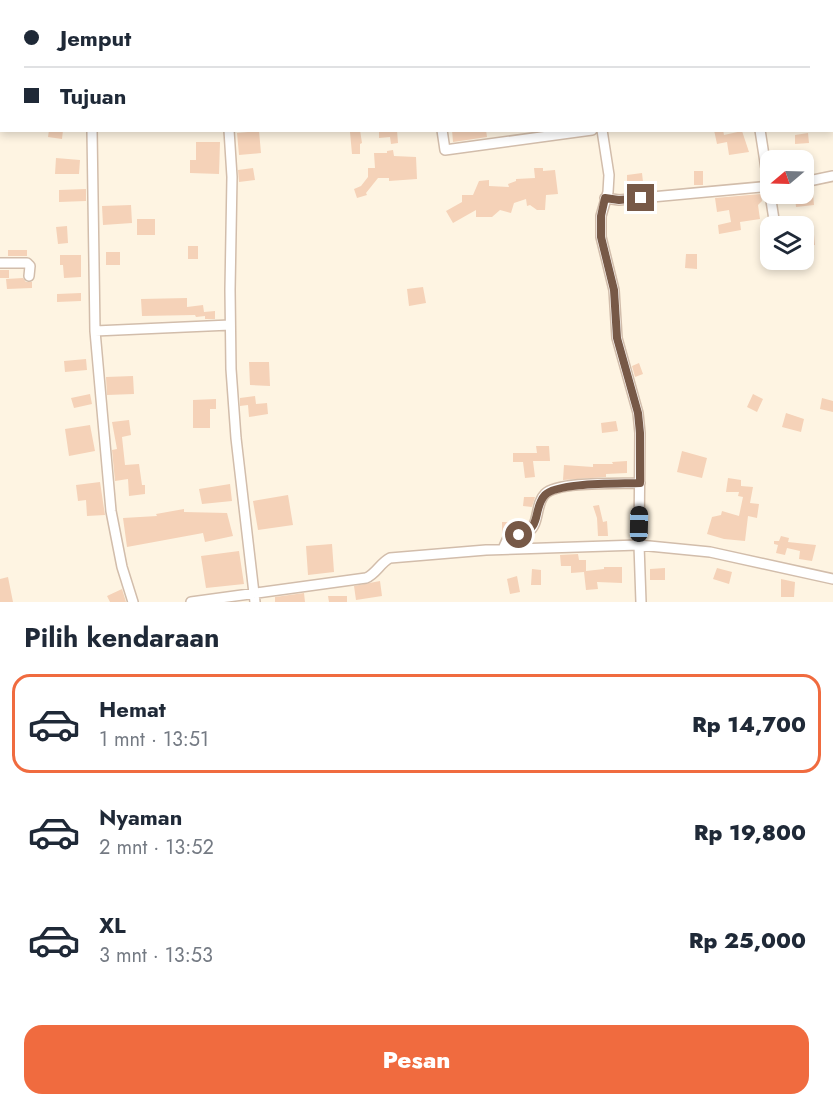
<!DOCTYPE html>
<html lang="id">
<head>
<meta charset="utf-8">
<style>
	:root { --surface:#fff; --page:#f2f2f3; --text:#1f2937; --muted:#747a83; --line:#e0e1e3; --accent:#f06b3f }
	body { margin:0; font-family:Jost,sans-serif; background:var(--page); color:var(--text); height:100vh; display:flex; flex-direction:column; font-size:22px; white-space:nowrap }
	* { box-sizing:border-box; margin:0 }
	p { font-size:20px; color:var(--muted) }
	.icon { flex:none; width:33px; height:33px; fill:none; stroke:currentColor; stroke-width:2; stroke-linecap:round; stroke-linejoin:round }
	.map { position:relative; height:602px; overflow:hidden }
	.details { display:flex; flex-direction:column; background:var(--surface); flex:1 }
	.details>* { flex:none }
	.top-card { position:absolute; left:0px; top:0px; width:834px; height:132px; box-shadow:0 3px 9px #0003; display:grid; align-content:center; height:132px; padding:0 24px; background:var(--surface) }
	.needle { width:39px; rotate:251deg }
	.tools { position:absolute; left:760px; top:150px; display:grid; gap:12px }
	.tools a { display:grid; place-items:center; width:54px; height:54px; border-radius:12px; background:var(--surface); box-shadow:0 3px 9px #0003; font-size:30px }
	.end { position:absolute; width:27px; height:27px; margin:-14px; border:8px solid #775947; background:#fff; box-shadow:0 0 0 3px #fff }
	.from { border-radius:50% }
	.car { position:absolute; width:18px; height:36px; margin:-18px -9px; border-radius:8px; box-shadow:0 0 4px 2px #0007; background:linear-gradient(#222 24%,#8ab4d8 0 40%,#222 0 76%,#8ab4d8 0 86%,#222 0) }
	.top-card b { display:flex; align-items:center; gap:21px; height:57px; font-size:22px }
	.top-card b+b { border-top:2px solid var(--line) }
	.top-card i { width:15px; height:15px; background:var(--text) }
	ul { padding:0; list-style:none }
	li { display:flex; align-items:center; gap:18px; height:99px; margin:0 12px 9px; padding:0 12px; border:3px solid transparent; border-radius:18px }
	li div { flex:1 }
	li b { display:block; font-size:22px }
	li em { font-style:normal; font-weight:800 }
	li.active { border-color:var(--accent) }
	li>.icon { width:54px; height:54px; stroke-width:1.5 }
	h2 { padding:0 24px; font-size:27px; line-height:72px }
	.action { display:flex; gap:12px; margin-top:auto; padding:12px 24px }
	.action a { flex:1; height:69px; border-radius:18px; background:var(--accent); color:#fff; font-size:24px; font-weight:800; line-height:69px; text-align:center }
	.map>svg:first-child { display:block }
</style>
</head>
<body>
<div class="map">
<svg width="833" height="602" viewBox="0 0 833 602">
	<rect width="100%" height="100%" fill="#fef4e2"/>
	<path fill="#f5d2b8" d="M49,130H63L62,139L48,137Z
		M360,130L362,143L360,144V154H352L350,132Z
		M379,130H397L398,143L391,144L390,137L379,138Z
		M452,130H486L487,137L453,142Z
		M714,130H723L724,135L742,131L749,152L729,155L727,142L717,144Z
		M259,131L261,153L239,155L237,133Z
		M808,133L809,143L795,144V135Z
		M196,142H220L219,174L190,173V160H196Z
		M393,150L394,156L416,157L417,179L389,181V178H378L366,193L367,195L357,198L354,189L361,186L368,177V168H375L374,153H387V151Z
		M56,158L80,160L79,174H55Z
		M253,168L255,180L239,182L238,170Z
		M534,168H543V171L555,170L558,194L546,195L545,210H537L530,205L527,206L526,199L514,203L511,213L500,210L492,217H476V210L453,223L446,211L462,202V195H473L479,181L489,180V186L509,187L508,184L516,181V179L535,178Z
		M694,171H703V185H694Z
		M642,173L643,182L627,183V175Z
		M86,189V201L59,202V190Z
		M813,193L814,205L796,207L795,195Z
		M761,194L762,201L758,205L760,219L740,222L741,230L719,234L718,225L731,222L729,210L717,212L715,198Z
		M131,205L132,223L103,225L102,206Z
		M137,219H155V235H137Z
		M67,226L68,243L58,244L56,227Z
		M814,235L815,245L804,246V236Z
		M188,246H198V259H188Z
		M8,250H27V256H8Z
		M106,252H120V265H106Z
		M686,254H697V269L685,268Z
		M60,255H81V277L64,278L63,265H60Z
		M0,270H9V278H0Z
		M23,278L26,282H32V288L7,289L6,279Z
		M423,287L426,303L409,306L407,289Z
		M81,293V301L57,302V294Z
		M187,298V307L203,305L204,312L215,311V319H205V316L196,317L195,315L142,316L141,299Z
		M86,359L87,370L65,372L64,361Z
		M249,362H269L270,386L250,385Z
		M639,363L643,374L635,377L632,366Z
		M133,376L134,394L107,395L106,377Z
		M90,394L92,404L74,408L71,398Z
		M753,394L763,399L757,412L747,407Z
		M255,396L256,404L267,403L268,414L249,417L248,405L240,406V398Z
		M822,398L833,401V412L820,409Z
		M216,399V409H210V428H193V400Z
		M786,413L804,419L801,432L782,427Z
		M129,420L131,435L122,437L125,465L139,464L142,485H145V494L129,496L128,479L115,481L112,450L117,449L112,422Z
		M616,421L618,431L602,433L601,423Z
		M90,425L95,451L69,456L65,429Z
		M536,446H549L550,461H533L535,477L525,478L523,462H513V453H537Z
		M682,451L707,458L702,478L677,472Z
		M627,461V473L606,474V477L563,480L564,465L593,467V464H613L612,462Z
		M728,478L741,480V486L753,487L750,503L759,504L757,518L748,516L745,541L724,539L707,534L712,517L721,515L722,511L739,516L743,497L738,496L739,492H726Z
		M100,482L105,515L87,516L86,500L78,501L76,485Z
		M230,484L232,501L202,504L199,489Z
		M288,495L293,525L258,530L253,501Z
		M524,497H535L532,507L523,506Z
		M599,505L603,522L607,521L608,536H598L597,518L593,506Z
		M184,509V512L227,513L233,536L205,542L203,533L127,547L123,518L157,516L156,514Z
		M502,522H512L513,530L502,534Z
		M781,536L789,538L788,542L816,545L812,561L799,559L800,551L787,548L785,555L776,553L778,545L774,544V541H779Z
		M332,544L334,572L308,575L306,546Z
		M239,551L244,584L206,588L201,556Z
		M578,554L579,560H586V571L604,569V567H622V583L597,582L598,589L586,590L584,572L571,573V566H561L560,555Z
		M665,568V580H650V569Z
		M717,568L732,572L729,584L713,579Z
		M532,569L541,570V585H531Z
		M517,576L520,592L510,594L507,579Z
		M8,577L13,602H0V579Z
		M781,579L795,582L794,597H781Z
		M380,581L382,596L356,600L354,586Z
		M122,589L126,602H110L107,596Z
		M304,593L305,602H275V597Z
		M328,596H347V602H329Z"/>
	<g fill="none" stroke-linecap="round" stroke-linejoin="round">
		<defs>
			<path id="minor" d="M47,0V2
				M105,0V2
				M322,0L323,2
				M420,0L421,2
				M581,0V2
				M739,0L740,2
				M92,130L95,331L111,511L122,567L133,602
				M229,130L232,177L230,290L231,369L236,438L255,602
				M442,130L445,150L592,130
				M602,130L609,175L608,192L601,216V237L614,290L617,338L638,413L640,433L639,545L641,602
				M760,130L775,226
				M804,182L833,176
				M605,198L619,200L771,186
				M0,263H27L30,266L29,276
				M95,331L230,325
				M503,549L507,540C513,536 522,536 528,532C540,524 535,504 545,494C558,481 621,484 640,483
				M191,602L366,578C376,574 380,563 390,558L486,550L639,545L710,552L833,579"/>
			<path id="major" d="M632,2L639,0
				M0,99H2"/>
		</defs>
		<use href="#minor" stroke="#d2bdab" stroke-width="12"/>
		<use href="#major" stroke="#ded7d3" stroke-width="15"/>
		<use href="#minor" stroke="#fff" stroke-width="9"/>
		<use href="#major" stroke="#ffdb98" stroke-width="12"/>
	</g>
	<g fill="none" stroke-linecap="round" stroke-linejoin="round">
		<path stroke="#775947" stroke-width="8" d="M519,535C543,528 532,509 545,495C557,482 621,484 640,483V433L638,413L617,338L614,290L601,237V216L605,198L619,200L641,198"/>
	</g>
</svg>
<div class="tools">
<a><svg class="needle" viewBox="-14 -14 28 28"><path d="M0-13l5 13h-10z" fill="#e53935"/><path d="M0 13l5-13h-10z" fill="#747a83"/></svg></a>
<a><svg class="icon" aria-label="layers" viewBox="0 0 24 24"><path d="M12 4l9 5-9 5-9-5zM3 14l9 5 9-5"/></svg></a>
</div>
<i class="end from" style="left:519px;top:535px"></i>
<i class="end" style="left:641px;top:198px"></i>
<i class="car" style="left:639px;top:524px;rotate:1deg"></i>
<div class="top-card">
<b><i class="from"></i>Jemput</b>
<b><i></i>Tujuan</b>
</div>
</div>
<section class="details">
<h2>Pilih kendaraan</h2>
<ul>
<li class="active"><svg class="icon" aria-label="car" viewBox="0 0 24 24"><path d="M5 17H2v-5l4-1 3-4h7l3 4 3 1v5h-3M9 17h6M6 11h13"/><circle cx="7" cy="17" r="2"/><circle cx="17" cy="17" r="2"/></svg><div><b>Hemat</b><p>1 mnt · 13:51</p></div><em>Rp 14,700</em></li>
<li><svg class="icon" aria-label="car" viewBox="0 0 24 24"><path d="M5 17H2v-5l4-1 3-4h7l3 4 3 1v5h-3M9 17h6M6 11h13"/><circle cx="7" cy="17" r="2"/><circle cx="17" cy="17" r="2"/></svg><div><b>Nyaman</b><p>2 mnt · 13:52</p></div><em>Rp 19,800</em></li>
<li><svg class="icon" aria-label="car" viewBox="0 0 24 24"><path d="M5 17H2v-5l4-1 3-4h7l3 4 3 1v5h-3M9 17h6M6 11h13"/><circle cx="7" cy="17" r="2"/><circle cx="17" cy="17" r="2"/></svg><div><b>XL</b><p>3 mnt · 13:53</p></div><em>Rp 25,000</em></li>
</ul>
<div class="action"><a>Pesan</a></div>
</section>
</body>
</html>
